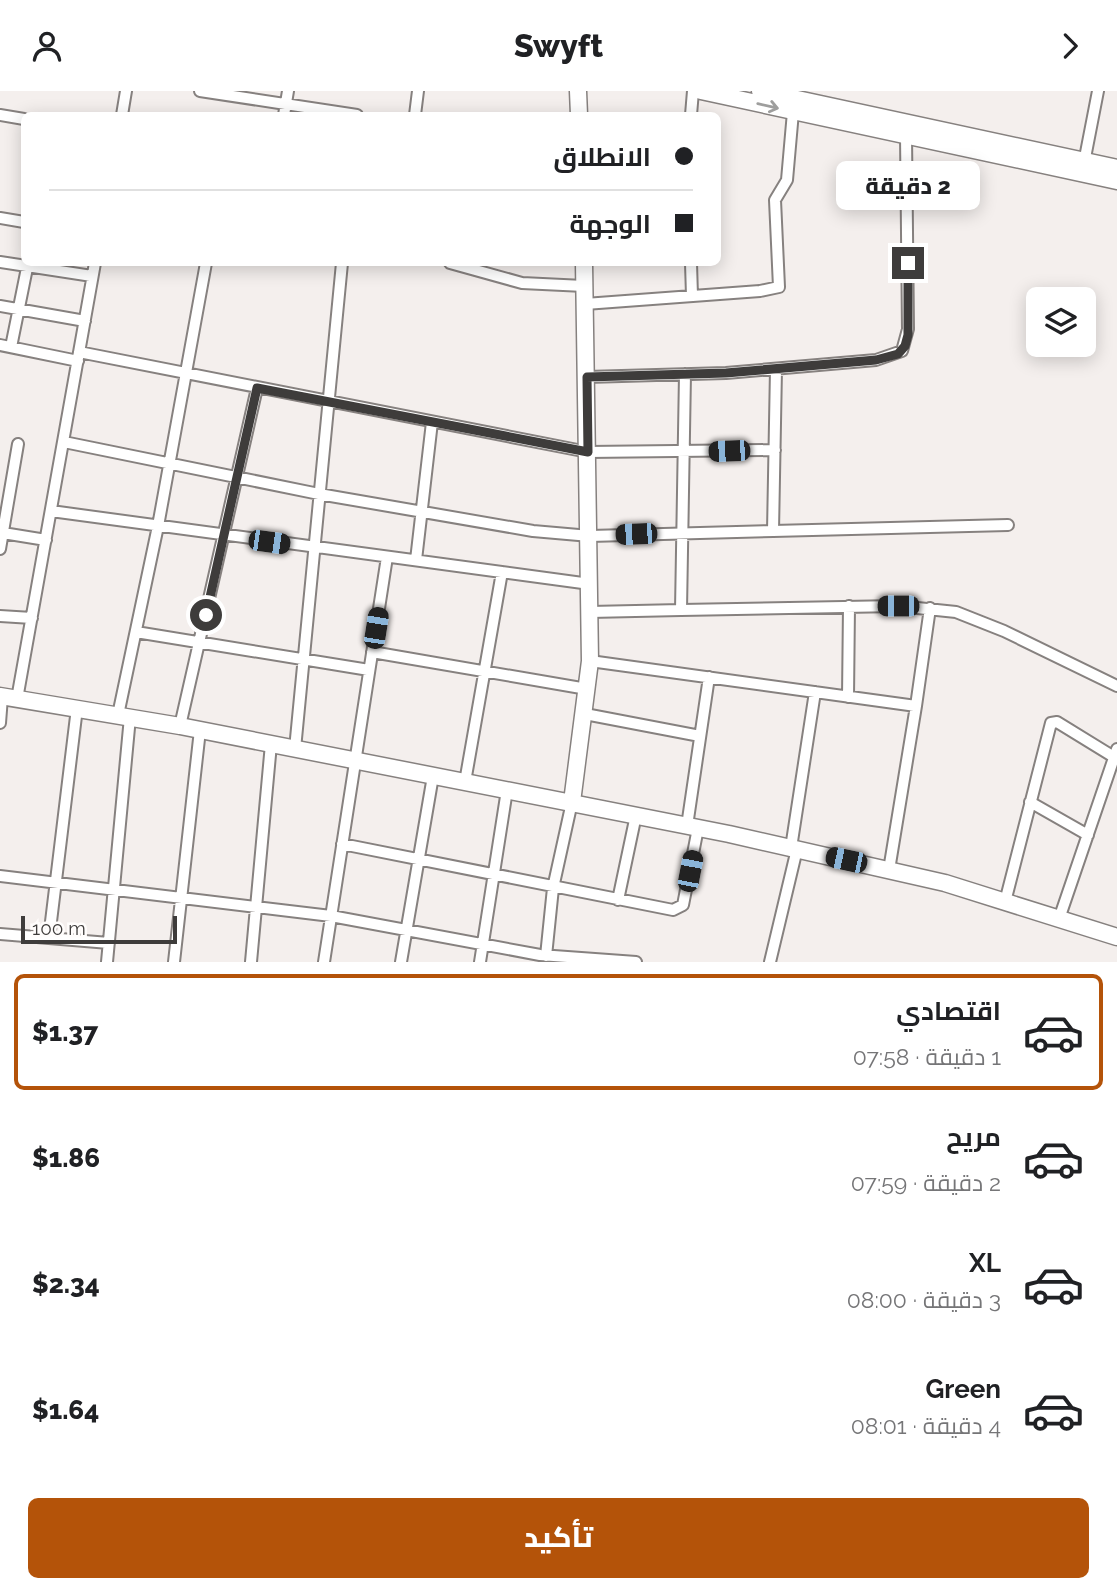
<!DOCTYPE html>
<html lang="ar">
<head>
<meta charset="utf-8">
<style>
	:root { --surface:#fff; --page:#f2f2f2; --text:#202124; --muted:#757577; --line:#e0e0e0; --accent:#b45309 }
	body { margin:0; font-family:Raleway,Cairo,sans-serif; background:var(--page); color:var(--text); direction:rtl; height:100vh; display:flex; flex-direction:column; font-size:26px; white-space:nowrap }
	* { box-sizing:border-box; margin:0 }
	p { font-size:23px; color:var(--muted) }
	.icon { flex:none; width:38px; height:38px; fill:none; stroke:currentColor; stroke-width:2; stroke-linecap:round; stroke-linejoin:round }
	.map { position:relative; height:871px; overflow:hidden; direction:ltr }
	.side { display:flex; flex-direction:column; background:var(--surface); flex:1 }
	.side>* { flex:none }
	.top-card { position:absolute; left:21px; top:21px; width:700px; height:154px; border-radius:10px; box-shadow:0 4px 18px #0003; direction:rtl; display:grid; align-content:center; height:154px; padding:0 28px; background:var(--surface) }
	.controls { position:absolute; left:1026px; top:196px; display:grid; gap:14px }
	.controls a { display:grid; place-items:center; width:70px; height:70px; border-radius:10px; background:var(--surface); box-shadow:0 4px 18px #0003; font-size:35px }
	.scale { position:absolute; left:21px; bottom:18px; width:156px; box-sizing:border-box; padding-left:7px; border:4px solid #3e3c3b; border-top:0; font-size:19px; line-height:24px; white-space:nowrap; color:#3e3c3b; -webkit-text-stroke:5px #fffdfc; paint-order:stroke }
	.end { position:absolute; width:32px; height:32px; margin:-16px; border:9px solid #3e3c3b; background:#fff; box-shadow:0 0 0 4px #fff }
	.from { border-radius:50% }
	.bubble { position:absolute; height:49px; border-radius:10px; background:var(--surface); box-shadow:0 4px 18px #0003; font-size:23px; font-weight:800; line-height:49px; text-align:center; direction:rtl }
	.car { position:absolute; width:21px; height:42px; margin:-21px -10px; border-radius:9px; box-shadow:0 0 5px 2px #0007; background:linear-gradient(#222 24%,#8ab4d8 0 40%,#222 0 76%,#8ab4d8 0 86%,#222 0) }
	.top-card b { display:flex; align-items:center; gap:24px; height:66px; font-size:26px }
	.top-card b+b { border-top:2px solid var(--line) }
	.top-card i { width:18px; height:18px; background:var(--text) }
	ul { padding:12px 0 0; list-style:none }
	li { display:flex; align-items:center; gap:21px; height:116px; margin:0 14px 10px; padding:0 14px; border:4px solid transparent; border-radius:10px }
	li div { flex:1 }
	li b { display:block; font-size:26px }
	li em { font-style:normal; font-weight:800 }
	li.selected { border-color:var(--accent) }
	li>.icon { width:63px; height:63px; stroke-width:1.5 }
	.primary-button { display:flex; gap:14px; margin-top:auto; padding:14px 28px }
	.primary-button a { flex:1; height:80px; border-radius:10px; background:var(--accent); color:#fff; font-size:28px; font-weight:800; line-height:80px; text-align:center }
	header { display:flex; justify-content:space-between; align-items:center; height:91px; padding:0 28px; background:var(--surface); font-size:32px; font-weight:800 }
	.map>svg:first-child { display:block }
</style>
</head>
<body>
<header><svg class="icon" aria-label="forward" viewBox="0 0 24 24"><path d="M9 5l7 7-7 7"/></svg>Swyft<svg class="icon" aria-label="person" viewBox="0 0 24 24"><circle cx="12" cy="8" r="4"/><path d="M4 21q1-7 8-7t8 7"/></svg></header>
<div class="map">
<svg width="1117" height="871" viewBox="0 0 1117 871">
	<rect width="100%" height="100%" fill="#f4efed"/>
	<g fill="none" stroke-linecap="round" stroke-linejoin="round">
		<defs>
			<path id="street" d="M200,0L357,24
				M0,24L24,28
				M122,24L126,0
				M284,24L288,0
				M415,24L418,0
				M691,24L693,0
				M1084,72L1098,0
				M0,127L24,131
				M0,171L92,185
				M450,172L522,192L584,195
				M691,172L692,205
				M585,213L760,200L779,196L775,109L787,89L793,21
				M0,215L85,230
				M0,254L78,270
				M11,256L28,172
				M79,261L588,361L775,359
				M587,286L726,282L876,269L902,260L908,238L906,44
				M64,351L319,403L533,440L590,445L773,440L776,278
				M51,420L590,493
				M773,440L1008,434
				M3,442L46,449
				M0,458L18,353
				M416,469L432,331
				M681,519L898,515L956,521L1004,540L1117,595
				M590,521L681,519L685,283
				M0,525L32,527
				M136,541L369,579
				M372,561L587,598
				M590,570L916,615L889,779
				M848,606L849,515
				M17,608L95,172
				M916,615L930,517
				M585,623L700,645
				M118,624L158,435L206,172
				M0,632L2,606
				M180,635L257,297
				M295,658L342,172
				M465,691L502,481
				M1030,711L1088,744
				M687,735L709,586
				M342,753L673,819L683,814L698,737
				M791,757L815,601
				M0,785L331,825L540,864L636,871
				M618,809L636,724
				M1005,811L1051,632L1057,631L1114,666
				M1059,828L1117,658
				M0,843L109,852
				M49,847L77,617
				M546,865L553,797L572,711
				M107,871L130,626
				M174,871L200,639
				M251,871L271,653
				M324,871L387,466
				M401,871L433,685
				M480,871L507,699
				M770,871L797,758"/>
			<path id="secondary" d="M578,0L579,24
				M701,0L1117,90
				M760,0L1117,77
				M0,605L180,635L729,743L945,792L1117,846
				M572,711L590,570L584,172"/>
		</defs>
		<use href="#street" stroke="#86817f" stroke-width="14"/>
		<use href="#secondary" stroke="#86817f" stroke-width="19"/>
		<use href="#street" stroke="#fff" stroke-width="10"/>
		<use href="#secondary" stroke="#fff" stroke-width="16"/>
	</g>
	<defs><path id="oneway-shaft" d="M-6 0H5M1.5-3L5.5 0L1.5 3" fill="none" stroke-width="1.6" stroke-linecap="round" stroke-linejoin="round" transform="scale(1.75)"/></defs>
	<use stroke="#9e9e9d" href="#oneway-shaft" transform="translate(768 15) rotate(13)"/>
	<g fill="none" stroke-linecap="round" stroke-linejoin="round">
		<path stroke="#3e3c3b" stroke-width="9" d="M206,524L257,297L588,361L587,286L726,282L876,269L898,263L905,255L908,244V172"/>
	</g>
</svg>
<div class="controls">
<a><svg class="icon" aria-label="layers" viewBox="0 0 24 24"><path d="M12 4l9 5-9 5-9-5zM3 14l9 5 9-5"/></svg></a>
</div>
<div class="scale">100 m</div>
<i class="end from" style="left:206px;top:524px"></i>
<i class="end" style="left:908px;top:172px"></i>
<div class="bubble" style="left:836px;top:70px;width:144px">2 دقيقة</div>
<i class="car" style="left:729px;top:360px;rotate:268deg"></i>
<i class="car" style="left:636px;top:443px;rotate:268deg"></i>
<i class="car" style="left:269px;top:451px;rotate:98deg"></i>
<i class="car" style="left:898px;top:515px;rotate:270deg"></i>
<i class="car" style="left:376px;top:537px;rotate:9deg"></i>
<i class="car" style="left:846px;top:769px;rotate:282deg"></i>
<i class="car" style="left:690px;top:780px;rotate:11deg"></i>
<div class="top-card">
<b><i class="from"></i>الانطلاق</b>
<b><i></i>الوجهة</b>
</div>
</div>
<section class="side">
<ul>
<li class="selected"><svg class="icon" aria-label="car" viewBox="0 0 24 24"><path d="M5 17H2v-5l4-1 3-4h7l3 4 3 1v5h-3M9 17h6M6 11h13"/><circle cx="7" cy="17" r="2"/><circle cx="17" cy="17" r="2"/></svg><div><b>اقتصادي</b><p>1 دقيقة · 07:58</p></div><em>$1.37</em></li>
<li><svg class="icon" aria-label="car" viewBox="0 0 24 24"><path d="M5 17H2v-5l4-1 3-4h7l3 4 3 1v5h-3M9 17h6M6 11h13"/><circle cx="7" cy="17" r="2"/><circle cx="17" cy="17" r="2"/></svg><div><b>مريح</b><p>2 دقيقة · 07:59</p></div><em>$1.86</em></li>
<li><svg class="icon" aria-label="car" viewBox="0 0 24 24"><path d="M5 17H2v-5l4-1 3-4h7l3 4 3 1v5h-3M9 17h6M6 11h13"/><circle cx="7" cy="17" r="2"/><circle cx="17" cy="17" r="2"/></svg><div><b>XL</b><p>3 دقيقة · 08:00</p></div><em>$2.34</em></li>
<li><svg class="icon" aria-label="car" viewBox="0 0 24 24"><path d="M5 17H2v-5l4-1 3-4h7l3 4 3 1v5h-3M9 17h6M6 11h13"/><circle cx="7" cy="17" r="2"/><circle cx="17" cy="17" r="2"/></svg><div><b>Green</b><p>4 دقيقة · 08:01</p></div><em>$1.64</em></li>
</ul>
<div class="primary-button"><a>تأكيد</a></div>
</section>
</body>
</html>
